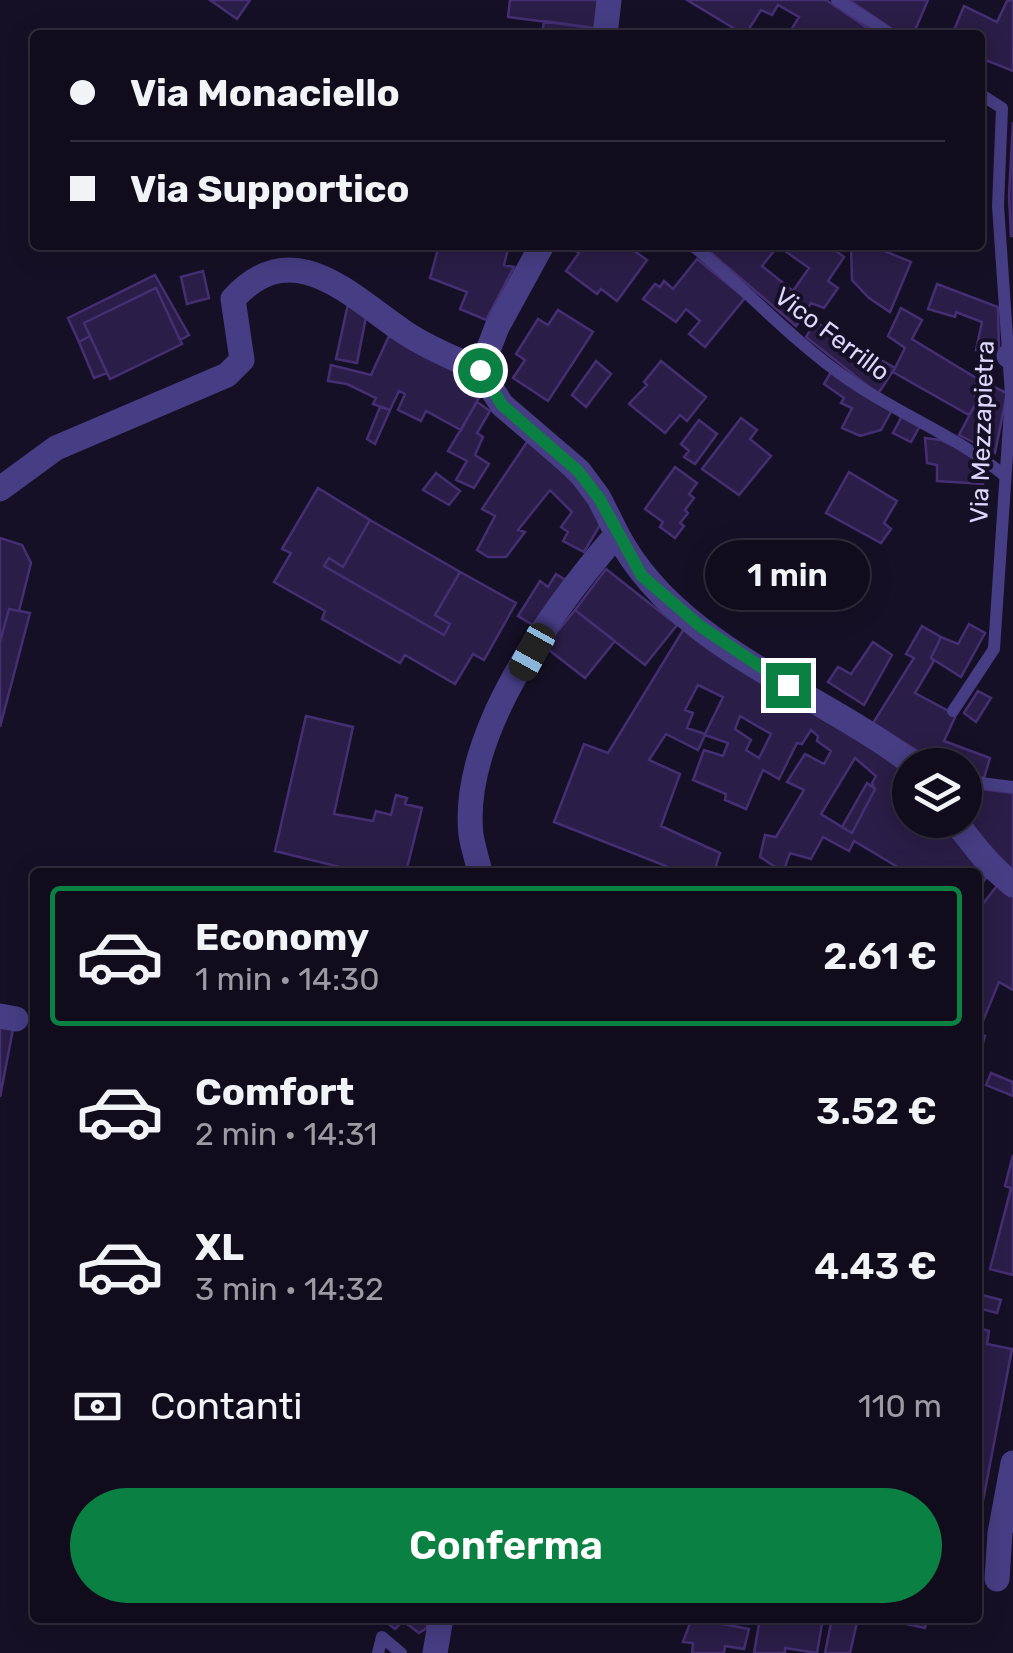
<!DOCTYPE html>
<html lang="it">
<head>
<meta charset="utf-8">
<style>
	:root { --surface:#100c1c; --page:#1e1a29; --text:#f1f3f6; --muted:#9c9ba3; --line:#302c3b; --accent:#0b8043 }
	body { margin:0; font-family:Rubik,sans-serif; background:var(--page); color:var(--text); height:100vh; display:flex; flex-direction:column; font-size:38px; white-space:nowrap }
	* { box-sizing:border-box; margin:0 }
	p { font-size:32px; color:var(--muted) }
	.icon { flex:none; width:55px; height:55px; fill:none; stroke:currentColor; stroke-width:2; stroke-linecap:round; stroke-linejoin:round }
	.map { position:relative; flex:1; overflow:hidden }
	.drawer { position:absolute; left:30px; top:868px; width:952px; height:755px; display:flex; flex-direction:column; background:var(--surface); border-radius:10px; box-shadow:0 5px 25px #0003,0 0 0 2px var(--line) }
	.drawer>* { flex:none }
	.banner { position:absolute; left:30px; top:30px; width:955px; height:220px; border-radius:10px; box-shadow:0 5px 25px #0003,0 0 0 2px var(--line); display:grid; align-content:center; height:220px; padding:0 40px; background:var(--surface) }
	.buttons { position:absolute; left:892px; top:748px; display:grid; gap:20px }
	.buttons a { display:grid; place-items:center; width:90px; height:90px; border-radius:50%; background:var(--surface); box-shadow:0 5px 25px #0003,0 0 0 2px var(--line); font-size:50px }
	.end { position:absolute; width:45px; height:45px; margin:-22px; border:12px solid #0b8043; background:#fff; box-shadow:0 0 0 5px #fff }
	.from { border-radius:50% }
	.bubble { position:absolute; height:70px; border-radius:35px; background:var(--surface); box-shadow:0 5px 25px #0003,0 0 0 2px var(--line); font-size:32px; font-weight:600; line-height:70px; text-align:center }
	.car { position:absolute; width:30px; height:60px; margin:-30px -15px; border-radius:12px; box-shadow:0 0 8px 2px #0007; background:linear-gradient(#222 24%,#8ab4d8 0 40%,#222 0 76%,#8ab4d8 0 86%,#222 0) }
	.banner b { display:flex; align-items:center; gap:35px; height:95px; font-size:38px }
	.banner b+b { border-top:2px solid var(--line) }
	.banner i { width:25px; height:25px; background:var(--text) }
	ul { padding:18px 0 0; list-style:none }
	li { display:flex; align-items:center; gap:30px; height:140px; margin:0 20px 15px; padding:0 20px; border:5px solid transparent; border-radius:10px }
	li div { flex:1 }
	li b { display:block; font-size:38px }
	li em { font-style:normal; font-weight:600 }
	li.active { border-color:var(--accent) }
	li>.icon { width:90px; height:90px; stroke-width:1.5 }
	.pay { display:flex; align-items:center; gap:25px; height:110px; padding:0 40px; font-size:38px }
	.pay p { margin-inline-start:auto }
	.button { display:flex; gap:20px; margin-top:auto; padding:20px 40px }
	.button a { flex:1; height:115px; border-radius:60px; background:var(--accent); color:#fff; font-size:40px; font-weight:600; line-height:115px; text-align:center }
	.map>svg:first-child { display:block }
</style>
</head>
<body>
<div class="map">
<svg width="1013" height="1653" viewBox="0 0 1013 1653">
	<rect width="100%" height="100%" fill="#161026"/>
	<path fill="#2a1d47" stroke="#442f72" stroke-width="2.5" fill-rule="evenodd" d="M210,0H250L237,19Z
		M510,0H604L602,29L508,17Z
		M687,0H826L878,35H788L799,17L778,5L772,15L761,10L745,35Z
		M849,0H928L913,35H901Z
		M1013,0V71L980,58V35H952L964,6L997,22L1007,1Z
		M544,21L602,29L601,35H542Z
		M1013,122V236H1011L1009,196Z
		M429,245H509L504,265L514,267L486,320L460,309L467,292L430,278L438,249Z
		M575,245H626L647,260L617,301L601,289L597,294L566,271L579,253L572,249Z
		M702,245H828L844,257L828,281L838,288L824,308L811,303L796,326ZM778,246L809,268L793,291L762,266Z
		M851,245H870L911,262L890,312L869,298L852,280Z
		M697,259L745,298L705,347L689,334L700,321L686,309L676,322L643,299L655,284L660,287L664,281L673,289Z
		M203,271L209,298L187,304L181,277Z
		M155,275L189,335L180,340L156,288L84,323L90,336L79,342L68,318Z
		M937,284L998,307L999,350H976L982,322L956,312L955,317L928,309Z
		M156,288L182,344L110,379L84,323Z
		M348,304L366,317L357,363L336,359Z
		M901,308L922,320L912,339L981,381L975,396L978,399L969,415L893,372L905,348L888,336Z
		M558,310L593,332L548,401L513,378L525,360L516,354L538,319L548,325Z
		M816,321L872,366L877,358L895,368L878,394L806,337Z
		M90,336L107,373L94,378L79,342Z
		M389,336L465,376L483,390L461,430L426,411L421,421L398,410L405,394L399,391L390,410L373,404L376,398L347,384L328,381L331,365L371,375Z
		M596,361L611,374L586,407L572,395Z
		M661,361L706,397L687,421L680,415L665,433L629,404L647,385L644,382Z
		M831,372L892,410L881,430L860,436L842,428L852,408L841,403L844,398L824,384Z
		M981,381L1007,393L995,453L959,435L978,399L975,396Z
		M477,402L490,411L477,433L483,437L475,455L489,464L474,488L456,480L467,461L448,451Z
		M380,407L390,410L375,444L367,439Z
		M903,414L921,424L911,442L893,433Z
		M741,418L757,430L750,439L771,456L739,495L702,469Z
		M699,420L717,434L695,464L684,457L689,451L681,444Z
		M925,438L941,440L981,459L983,484L937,481V465L927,463Z
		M529,439L606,515L584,552L563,541L568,532L561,527L572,512L550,490L518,530L525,532L506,557H488L477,550L495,516L482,509Z
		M675,467L697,483L689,494L694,498L685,510L688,513L680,523L684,526L675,538L660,527L663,522L645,509Z
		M849,472L897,501L884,523L891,529L881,543L826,513Z
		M436,473L460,491L449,505L423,490Z
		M318,488L370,520L343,567L329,558L324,566L444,635L450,624L435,615L460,572L516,603L484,660L473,654L455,684L405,655L400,663L322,619L325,611L274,582L291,553L282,549Z
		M370,520L460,572L435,615L450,624L444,635L324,566L329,558L343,567Z
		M0,538L22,545L31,563L19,611L9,609L0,642Z
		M606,569L677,625L645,665L575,610Z
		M556,574L567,581L538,628L518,616L540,581L548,587Z
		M9,609L30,613L0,727V642Z
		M575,610L615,641L585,678L545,647Z
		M969,624L985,633L961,677L931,658L941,637L958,644Z
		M922,626L941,637L931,658L934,661L915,693L956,715L944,741L990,758L984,778L965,775V765H940L873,723L914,658L906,654Z
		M685,627L872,741L910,779V820H947L991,871L978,889V872H906L854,841L849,851L823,837L811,859L790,853L783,872L760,857L765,835L776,837L804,790L787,782L805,754L824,764L831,751L817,741L818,736L811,730L802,744L797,743L779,779L763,770L746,809L725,800L726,794L693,780L704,750L723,756L728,743L705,735L698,750L666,734L649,760L680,774L661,826L720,853L714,872H681L554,822L584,744L608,753ZM698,685L723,697L705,734L687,728L693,713L685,710ZM740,716L771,734L759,758L746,750L751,740L735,729ZM855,758L876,776L872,783L875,789L852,833L821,814Z
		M873,642L892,655L864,705L828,682L838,667L851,674Z
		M978,691L991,698L976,722L964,713Z
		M306,716L353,727L334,814L373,821L376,811L391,815L396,795L407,798L405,804L422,808L406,872H360L275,851Z
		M867,783L875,789L852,833L842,827Z
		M965,787L1013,793V871L965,820Z
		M1000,882L1013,895V990L999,982L978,1033L985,1036L978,1061V910Z
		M0,1021L14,1024L0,1097Z
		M991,1073L1013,1082V1096L986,1085Z
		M1013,1155V1275L990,1269L1011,1188L1005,1186Z
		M978,1294L1001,1300L997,1313L978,1308Z
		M978,1328L989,1331L987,1344L1012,1349L982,1506L978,1505Z
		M381,1618H427V1628L419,1633L403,1621L395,1629Z
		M692,1618L749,1629L744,1649L725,1646L724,1653H692L693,1643L683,1642Z
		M760,1618H823L817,1653L785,1648V1653H754Z
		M832,1618H858L850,1653H825Z
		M878,1618H927L925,1628Z"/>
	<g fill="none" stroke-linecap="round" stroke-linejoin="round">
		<path stroke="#473d84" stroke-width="12" d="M837,0L892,35
			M692,245C746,289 791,340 849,380C900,415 957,436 1005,476
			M953,711L994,649L1011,395L998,206L1002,108L980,94
			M965,781L1013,787
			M378,1653L382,1637L401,1653"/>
		<path stroke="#473d84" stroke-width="25" d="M605,35L609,0
			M1009,356H1013
			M0,489L56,448L227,375L242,360L233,299C293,233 349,295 404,332C427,348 455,358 480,371
			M617,534C676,647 817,690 914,765
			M954,820L989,864L1013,885
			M480,872C477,860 473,847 471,835C460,733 554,607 617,534L599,498L579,471L502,405L480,371L497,327L542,245
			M0,1016L16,1019
			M997,1579L1000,1533L1013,1463
			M435,1653L441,1618"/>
	</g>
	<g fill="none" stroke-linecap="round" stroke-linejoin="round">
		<path stroke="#0b8043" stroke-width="12" d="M480,370L502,405L578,471L599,498L642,576L700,626L788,685"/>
	</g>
	<g text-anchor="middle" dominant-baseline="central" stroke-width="8" stroke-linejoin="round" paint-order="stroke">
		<g font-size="25" fill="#e0d7fe" stroke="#161026">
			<text transform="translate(832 334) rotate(37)">Vico Ferrillo</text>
			<text transform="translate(982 432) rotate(-88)">Via Mezzapietra</text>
		</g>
	</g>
</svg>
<div class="buttons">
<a><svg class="icon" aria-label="layers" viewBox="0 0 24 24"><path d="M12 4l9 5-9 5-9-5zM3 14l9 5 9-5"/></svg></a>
</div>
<i class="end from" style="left:480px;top:370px"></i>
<i class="end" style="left:788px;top:685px"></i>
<div class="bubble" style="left:705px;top:540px;width:165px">1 min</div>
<i class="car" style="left:532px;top:652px;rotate:209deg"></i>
<div class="banner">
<b><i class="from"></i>Via Monaciello</b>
<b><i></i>Via Supportico</b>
</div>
<section class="drawer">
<ul>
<li class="active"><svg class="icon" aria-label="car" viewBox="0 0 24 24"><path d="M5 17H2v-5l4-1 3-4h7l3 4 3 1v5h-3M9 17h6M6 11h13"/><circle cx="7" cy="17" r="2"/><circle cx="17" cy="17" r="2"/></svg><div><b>Economy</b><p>1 min · 14:30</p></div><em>2.61 €</em></li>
<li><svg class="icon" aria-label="car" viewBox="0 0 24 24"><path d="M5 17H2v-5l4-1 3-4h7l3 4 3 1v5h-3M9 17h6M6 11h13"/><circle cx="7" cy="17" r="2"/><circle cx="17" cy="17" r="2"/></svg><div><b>Comfort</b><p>2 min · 14:31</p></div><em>3.52 €</em></li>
<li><svg class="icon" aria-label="car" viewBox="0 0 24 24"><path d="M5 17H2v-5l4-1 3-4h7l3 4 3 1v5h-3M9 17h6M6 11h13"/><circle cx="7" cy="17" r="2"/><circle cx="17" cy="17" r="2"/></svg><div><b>XL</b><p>3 min · 14:32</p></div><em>4.43 €</em></li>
</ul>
<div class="pay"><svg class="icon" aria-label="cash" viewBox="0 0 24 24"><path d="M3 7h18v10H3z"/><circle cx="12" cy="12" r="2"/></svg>Contanti<p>110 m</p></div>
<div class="button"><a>Conferma</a></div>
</section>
</div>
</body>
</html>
